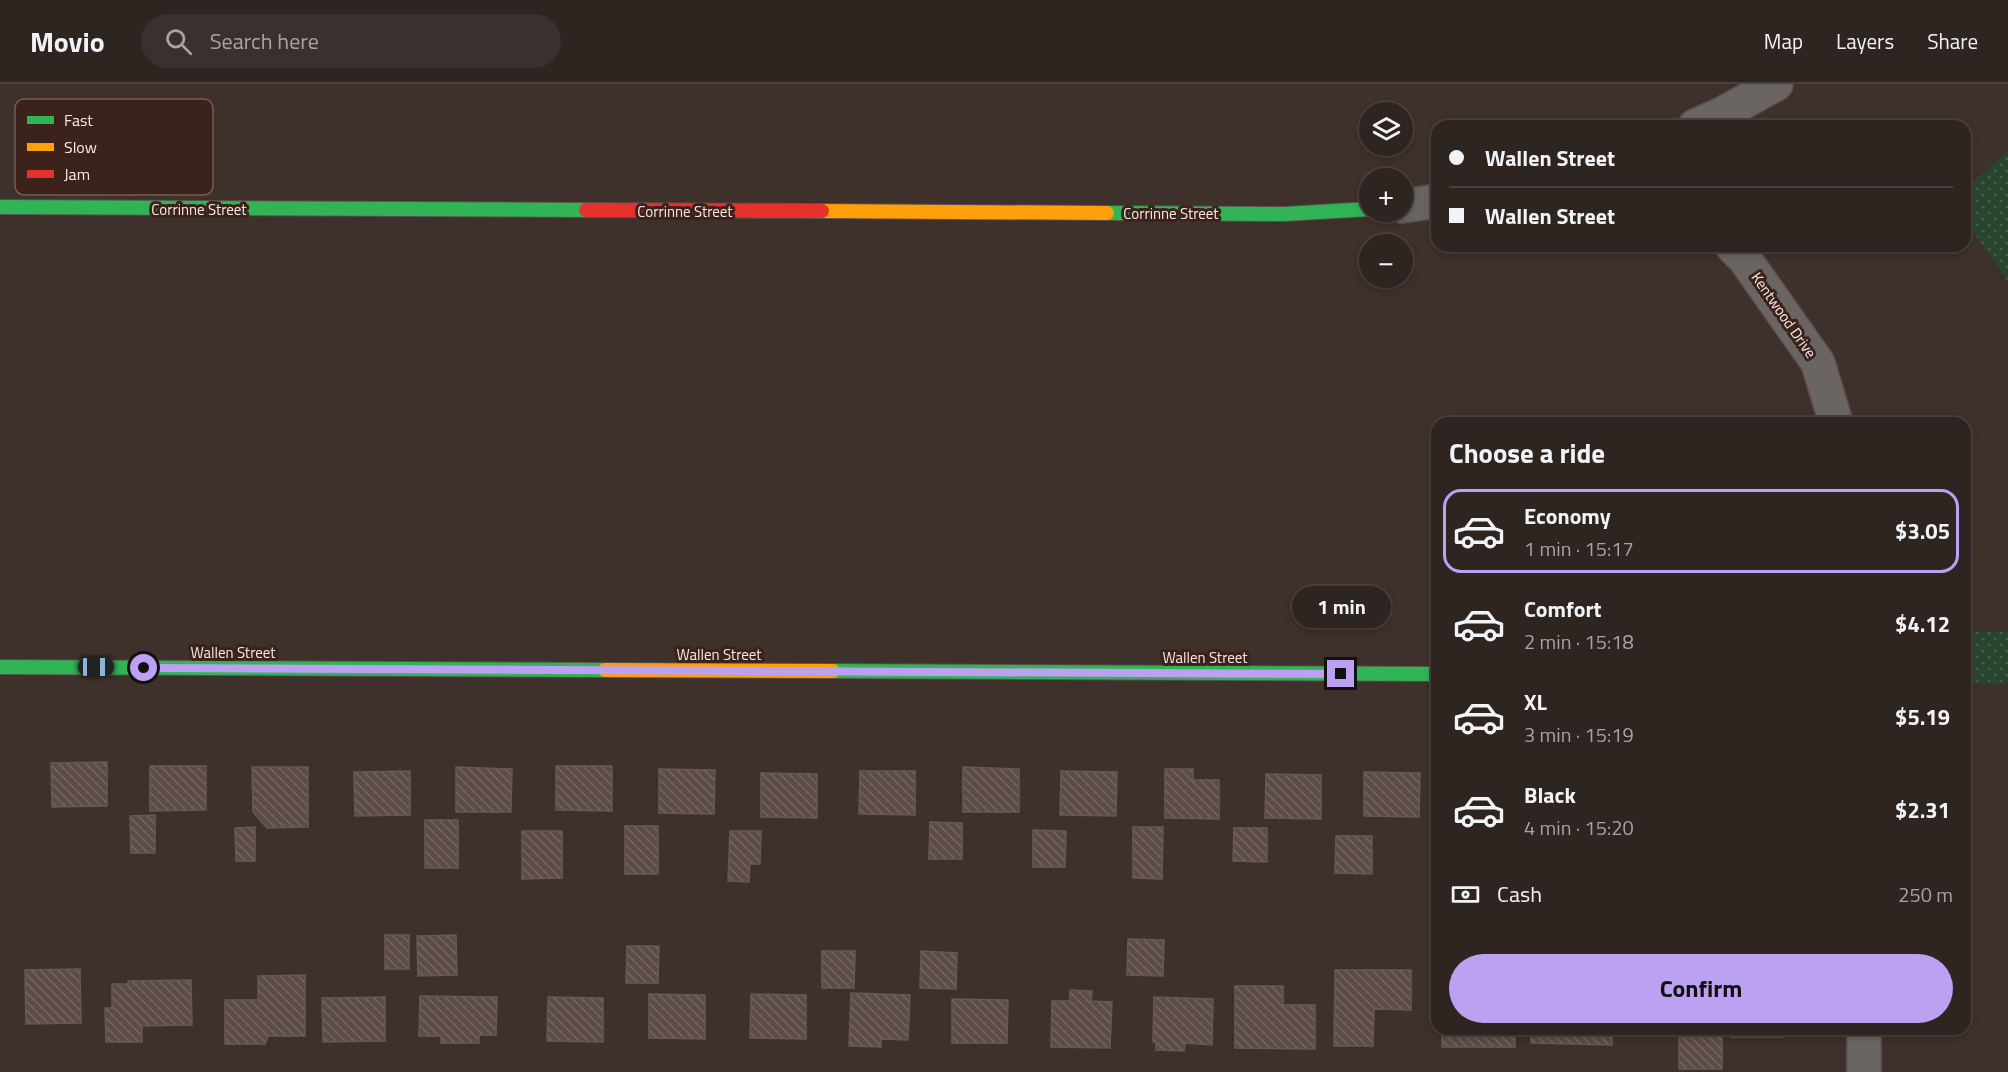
<!DOCTYPE html>
<html lang="en">
<head>
<meta charset="utf-8">
<style>
	:root { --surface:#2e2420; --page:#3a302d; --text:#f1f3f6; --muted:#a7a4a5; --line:#49413e; --accent:#bca0f2 }
	body { margin:0; font-family:"Titillium Web",sans-serif; background:var(--page); color:var(--text); height:100vh; display:flex; flex-direction:column; font-size:22px; white-space:nowrap }
	* { box-sizing:border-box; margin:0 }
	p { font-size:20px; color:var(--muted) }
	.icon { flex:none; width:33px; height:33px; fill:none; stroke:currentColor; stroke-width:2; stroke-linecap:round; stroke-linejoin:round }
	.map { position:relative; flex:1; overflow:hidden }
	.sheet { position:absolute; left:1431px; top:333px; width:540px; height:618px; display:flex; flex-direction:column; background:var(--surface); border-radius:18px; box-shadow:0 3px 9px #0003,0 0 0 2px var(--line) }
	.sheet>* { flex:none }
	.hud { position:absolute; left:1431px; top:36px; width:540px; height:132px; border-radius:18px; box-shadow:0 3px 9px #0003,0 0 0 2px var(--line); display:grid; align-content:center; height:132px; padding:0 18px; background:var(--surface) }
	.buttons { position:absolute; left:1359px; top:18px; display:grid; gap:12px }
	.buttons a { display:grid; place-items:center; width:54px; height:54px; border-radius:50%; background:var(--surface); box-shadow:0 3px 9px #0003,0 0 0 2px var(--line); font-size:30px }
	.end { position:absolute; width:27px; height:27px; margin:-14px; border:8px solid #bca0f2; background:#111; box-shadow:0 0 0 3px #111 }
	.from { border-radius:50% }
	.bubble { position:absolute; height:42px; border-radius:21px; background:var(--surface); box-shadow:0 3px 9px #0003,0 0 0 2px var(--line); font-size:20px; font-weight:700; line-height:42px; text-align:center }
	.car { position:absolute; width:18px; height:36px; margin:-18px -9px; border-radius:8px; box-shadow:0 0 4px 2px #0007; background:linear-gradient(#222 24%,#8ab4d8 0 40%,#222 0 76%,#8ab4d8 0 86%,#222 0) }
	.hud b { display:flex; align-items:center; gap:21px; height:57px; font-size:22px }
	.hud b+b { border-top:2px solid var(--line) }
	.hud i { width:15px; height:15px; background:var(--text) }
	ul { padding:0; list-style:none }
	li { display:flex; align-items:center; gap:18px; height:84px; margin:0 12px 9px; padding:0 6px; border:3px solid transparent; border-radius:18px }
	li div { flex:1 }
	li b { display:block; font-size:22px }
	li em { font-style:normal; font-weight:700 }
	li.current { border-color:var(--accent) }
	li>.icon { width:54px; height:54px; stroke-width:1.5 }
	h2 { padding:0 18px; font-size:27px; line-height:72px }
	.pay { display:flex; align-items:center; gap:15px; height:66px; padding:0 18px; font-size:22px }
	.pay p { margin-inline-start:auto }
	.cta { display:flex; gap:12px; margin-top:auto; padding:12px 18px }
	.cta a { flex:1; height:69px; border-radius:36px; background:var(--accent); color:#111; font-size:24px; font-weight:700; line-height:69px; text-align:center }
	header { display:flex; align-items:center; gap:36px; box-sizing:border-box; height:84px; padding:0 30px; background:var(--surface); border-bottom:2px solid var(--line) }
	header strong { font-size:28px }
	nav { display:flex; gap:33px; margin-inline-start:auto; font-size:21px }
	.search { width:420px; height:54px; background:var(--page); display:flex; align-items:center; gap:15px; box-sizing:border-box; padding:0 21px; border-radius:33px; color:var(--muted); font-size:22px }
	.map>svg:first-child { display:block }
</style>
</head>
<body>
<header>
<strong>Movio</strong>
<div class="search"><svg class="icon" aria-label="search" viewBox="0 0 24 24"><circle cx="10" cy="10" r="6"/><path d="M15 15l6 6"/></svg>Search here</div>
<nav><a>Map</a><a>Layers</a><a>Share</a></nav>
</header>
<div class="map">
<svg width="2008" height="988" viewBox="0 0 2008 988">
	<defs>
		<pattern id="park-dots" width="8" height="8" patternUnits="userSpaceOnUse" patternTransform="scale(1.5)"><rect width="8" height="8" fill="#284530"/><path d="M2 2h.1M6 6h.1" fill="none" stroke="#48604e" stroke-width="1.8" stroke-linecap="round"/></pattern>
		<pattern id="building-back-hatch" width="6" height="6" patternUnits="userSpaceOnUse" patternTransform="scale(1.5)"><rect width="6" height="6" fill="#5c4b46"/><path d="M-1 5l2 2M0 0l6 6M5-1l2 2" fill="none" stroke="#746560"/></pattern>
	</defs>
	<rect width="100%" height="100%" fill="#3e302b"/>
	<path fill="url(#park-dots)" d="M2008,67V197L1965,136V105Z
		M1965,547L2008,548V600H1965Z"/>
	<path fill="url(#building-back-hatch)" stroke="#645955" stroke-width="1.5" d="M107,678V722L52,723L51,679Z
		M150,682H206V726L150,727Z
		M556,682H612V727L556,726Z
		M252,683H308V743L267,744L253,728Z
		M456,683L512,685L511,728H456Z
		M963,683L1019,685V728H963Z
		M659,685L715,686L714,730L659,729Z
		M1165,685H1193V696H1219V735L1165,734Z
		M410,687V731L355,732L354,688Z
		M860,687H915V731L859,730Z
		M1061,687L1117,688L1116,732L1060,731Z
		M1364,688L1420,689L1419,733L1364,732Z
		M761,689L817,690V734L761,733Z
		M1266,690L1321,691V735L1265,734Z
		M155,731V769H131L130,732Z
		M425,736H458V784H425Z
		M930,738L962,739V775H929Z
		M625,742H658V790H625Z
		M255,743V777H236L235,744Z
		M1133,743H1163L1162,795L1133,794Z
		M1234,744H1267V778L1233,777Z
		M1033,746L1066,747L1065,783H1033Z
		M522,747H562V794L522,795Z
		M730,747H761L760,780H750L749,798L728,797Z
		M1336,752H1372V790L1335,789Z
		M385,851H409V885H385Z
		M456,851L457,891L418,892L417,852Z
		M1128,855L1164,856L1163,892L1127,891Z
		M627,862H659L658,899H626Z
		M822,867H855L854,904H822Z
		M921,867L957,869L956,905L920,904Z
		M80,885L81,939L26,940L25,886Z
		M1335,886H1411V926L1374,925L1373,962H1334Z
		M305,891V952H268L265,960H225V916H258V892Z
		M191,896L192,941L142,942V958H106L105,924H112V900H128V897Z
		M1235,902H1283V921H1315V965L1235,964Z
		M1070,906L1092,907L1091,917L1112,918L1110,964L1051,963L1052,917H1070Z
		M851,909L910,911L908,956L881,955V963L849,962Z
		M649,910L705,911V955L649,954Z
		M751,910L806,911V955L750,954Z
		M420,912L497,913L496,951H479V959H441V952H419Z
		M385,913V957L323,958L322,914Z
		M548,913L603,914V958L547,957Z
		M1154,913L1213,915L1212,961L1185,959L1184,967L1156,966V958H1153Z
		M952,915L1008,916L1007,959H952Z
		M1442,945H1515V963H1442Z
		M1531,945H1612V961L1531,959Z
		M1731,945H1783V953H1731Z
		M1679,947H1722V985H1679Z"/>
	<g fill="none" stroke-linecap="round" stroke-linejoin="round">
		<defs>
			<path id="street" d="M1695,42L1722,30L1776,0
				M1402,122L1437,117
				M1732,162L1744,174L1818,279L1836,339
				M1864,988V945"/>
			<path id="fast" d="M0,123L586,126
				M1107,129L1284,130L1370,125
				M0,583L605,586
				M833,587L1437,590"/>
			<path id="slow" d="M822,127L1107,129
				M605,586L833,587"/>
			<path id="jam" d="M586,126L822,127"/>
		</defs>
		<use href="#street" stroke="#5a4e4a" stroke-width="36"/>
		<use href="#fast" stroke="#5a4e4a" stroke-width="16"/>
		<use href="#slow" stroke="#5a4e4a" stroke-width="16"/>
		<use href="#jam" stroke="#5a4e4a" stroke-width="16"/>
		<use href="#street" stroke="#6a6562" stroke-width="33"/>
		<use href="#fast" stroke="#30b455" stroke-width="14"/>
		<use href="#slow" stroke="#ff9f0a" stroke-width="14"/>
		<use href="#jam" stroke="#e5322d" stroke-width="14"/>
	</g>
	<g fill="none" stroke-linecap="round" stroke-linejoin="round">
		<path stroke="#bca0f2" stroke-width="8" d="M144,584L1341,590"/>
	</g>
	<g text-anchor="middle" dominant-baseline="central" stroke-width="6" stroke-linejoin="round" paint-order="stroke">
		<g font-size="15" fill="#f9e8e2" stroke="#3b221a">
			<text x="199" y="125">Corrinne Street</text>
			<text x="685" y="127">Corrinne Street</text>
			<text x="1171" y="129">Corrinne Street</text>
			<text transform="translate(1784 231) rotate(55)">Kentwood Drive</text>
			<text x="233" y="568">Wallen Street</text>
			<text x="719" y="570">Wallen Street</text>
			<text x="1205" y="573">Wallen Street</text>
		</g>
	</g>
	<rect x="15" y="15" width="198" height="96" rx="9" fill="#3b221a" stroke="#745d56" stroke-width="1.5"/>
	<rect x="27" y="32" width="27" height="8" fill="#30b455"/>
	<rect x="27" y="59" width="27" height="8" fill="#ff9f0a"/>
	<rect x="27" y="86" width="27" height="8" fill="#e5322d"/>
	<g font-size="16" fill="#f9e8e2">
		<text x="64" y="42">Fast</text>
		<text x="64" y="69">Slow</text>
		<text x="64" y="96">Jam</text>
	</g>
</svg>
<div class="buttons">
<a><svg class="icon" aria-label="layers" viewBox="0 0 24 24"><path d="M12 4l9 5-9 5-9-5zM3 14l9 5 9-5"/></svg></a>
<a>+</a>
<a>−</a>
</div>
<i class="end from" style="left:144px;top:584px"></i>
<i class="end" style="left:1341px;top:590px"></i>
<div class="bubble" style="left:1292px;top:502px;width:99px">1 min</div>
<i class="car" style="left:96px;top:583px;rotate:90deg"></i>
<div class="hud">
<b><i class="from"></i>Wallen Street</b>
<b><i></i>Wallen Street</b>
</div>
<section class="sheet">
<h2>Choose a ride</h2>
<ul>
<li class="current"><svg class="icon" aria-label="car" viewBox="0 0 24 24"><path d="M5 17H2v-5l4-1 3-4h7l3 4 3 1v5h-3M9 17h6M6 11h13"/><circle cx="7" cy="17" r="2"/><circle cx="17" cy="17" r="2"/></svg><div><b>Economy</b><p>1 min · 15:17</p></div><em>$3.05</em></li>
<li><svg class="icon" aria-label="car" viewBox="0 0 24 24"><path d="M5 17H2v-5l4-1 3-4h7l3 4 3 1v5h-3M9 17h6M6 11h13"/><circle cx="7" cy="17" r="2"/><circle cx="17" cy="17" r="2"/></svg><div><b>Comfort</b><p>2 min · 15:18</p></div><em>$4.12</em></li>
<li><svg class="icon" aria-label="car" viewBox="0 0 24 24"><path d="M5 17H2v-5l4-1 3-4h7l3 4 3 1v5h-3M9 17h6M6 11h13"/><circle cx="7" cy="17" r="2"/><circle cx="17" cy="17" r="2"/></svg><div><b>XL</b><p>3 min · 15:19</p></div><em>$5.19</em></li>
<li><svg class="icon" aria-label="car" viewBox="0 0 24 24"><path d="M5 17H2v-5l4-1 3-4h7l3 4 3 1v5h-3M9 17h6M6 11h13"/><circle cx="7" cy="17" r="2"/><circle cx="17" cy="17" r="2"/></svg><div><b>Black</b><p>4 min · 15:20</p></div><em>$2.31</em></li>
</ul>
<div class="pay"><svg class="icon" aria-label="cash" viewBox="0 0 24 24"><path d="M3 7h18v10H3z"/><circle cx="12" cy="12" r="2"/></svg>Cash<p>250 m</p></div>
<div class="cta"><a>Confirm</a></div>
</section>
</div>
</body>
</html>
